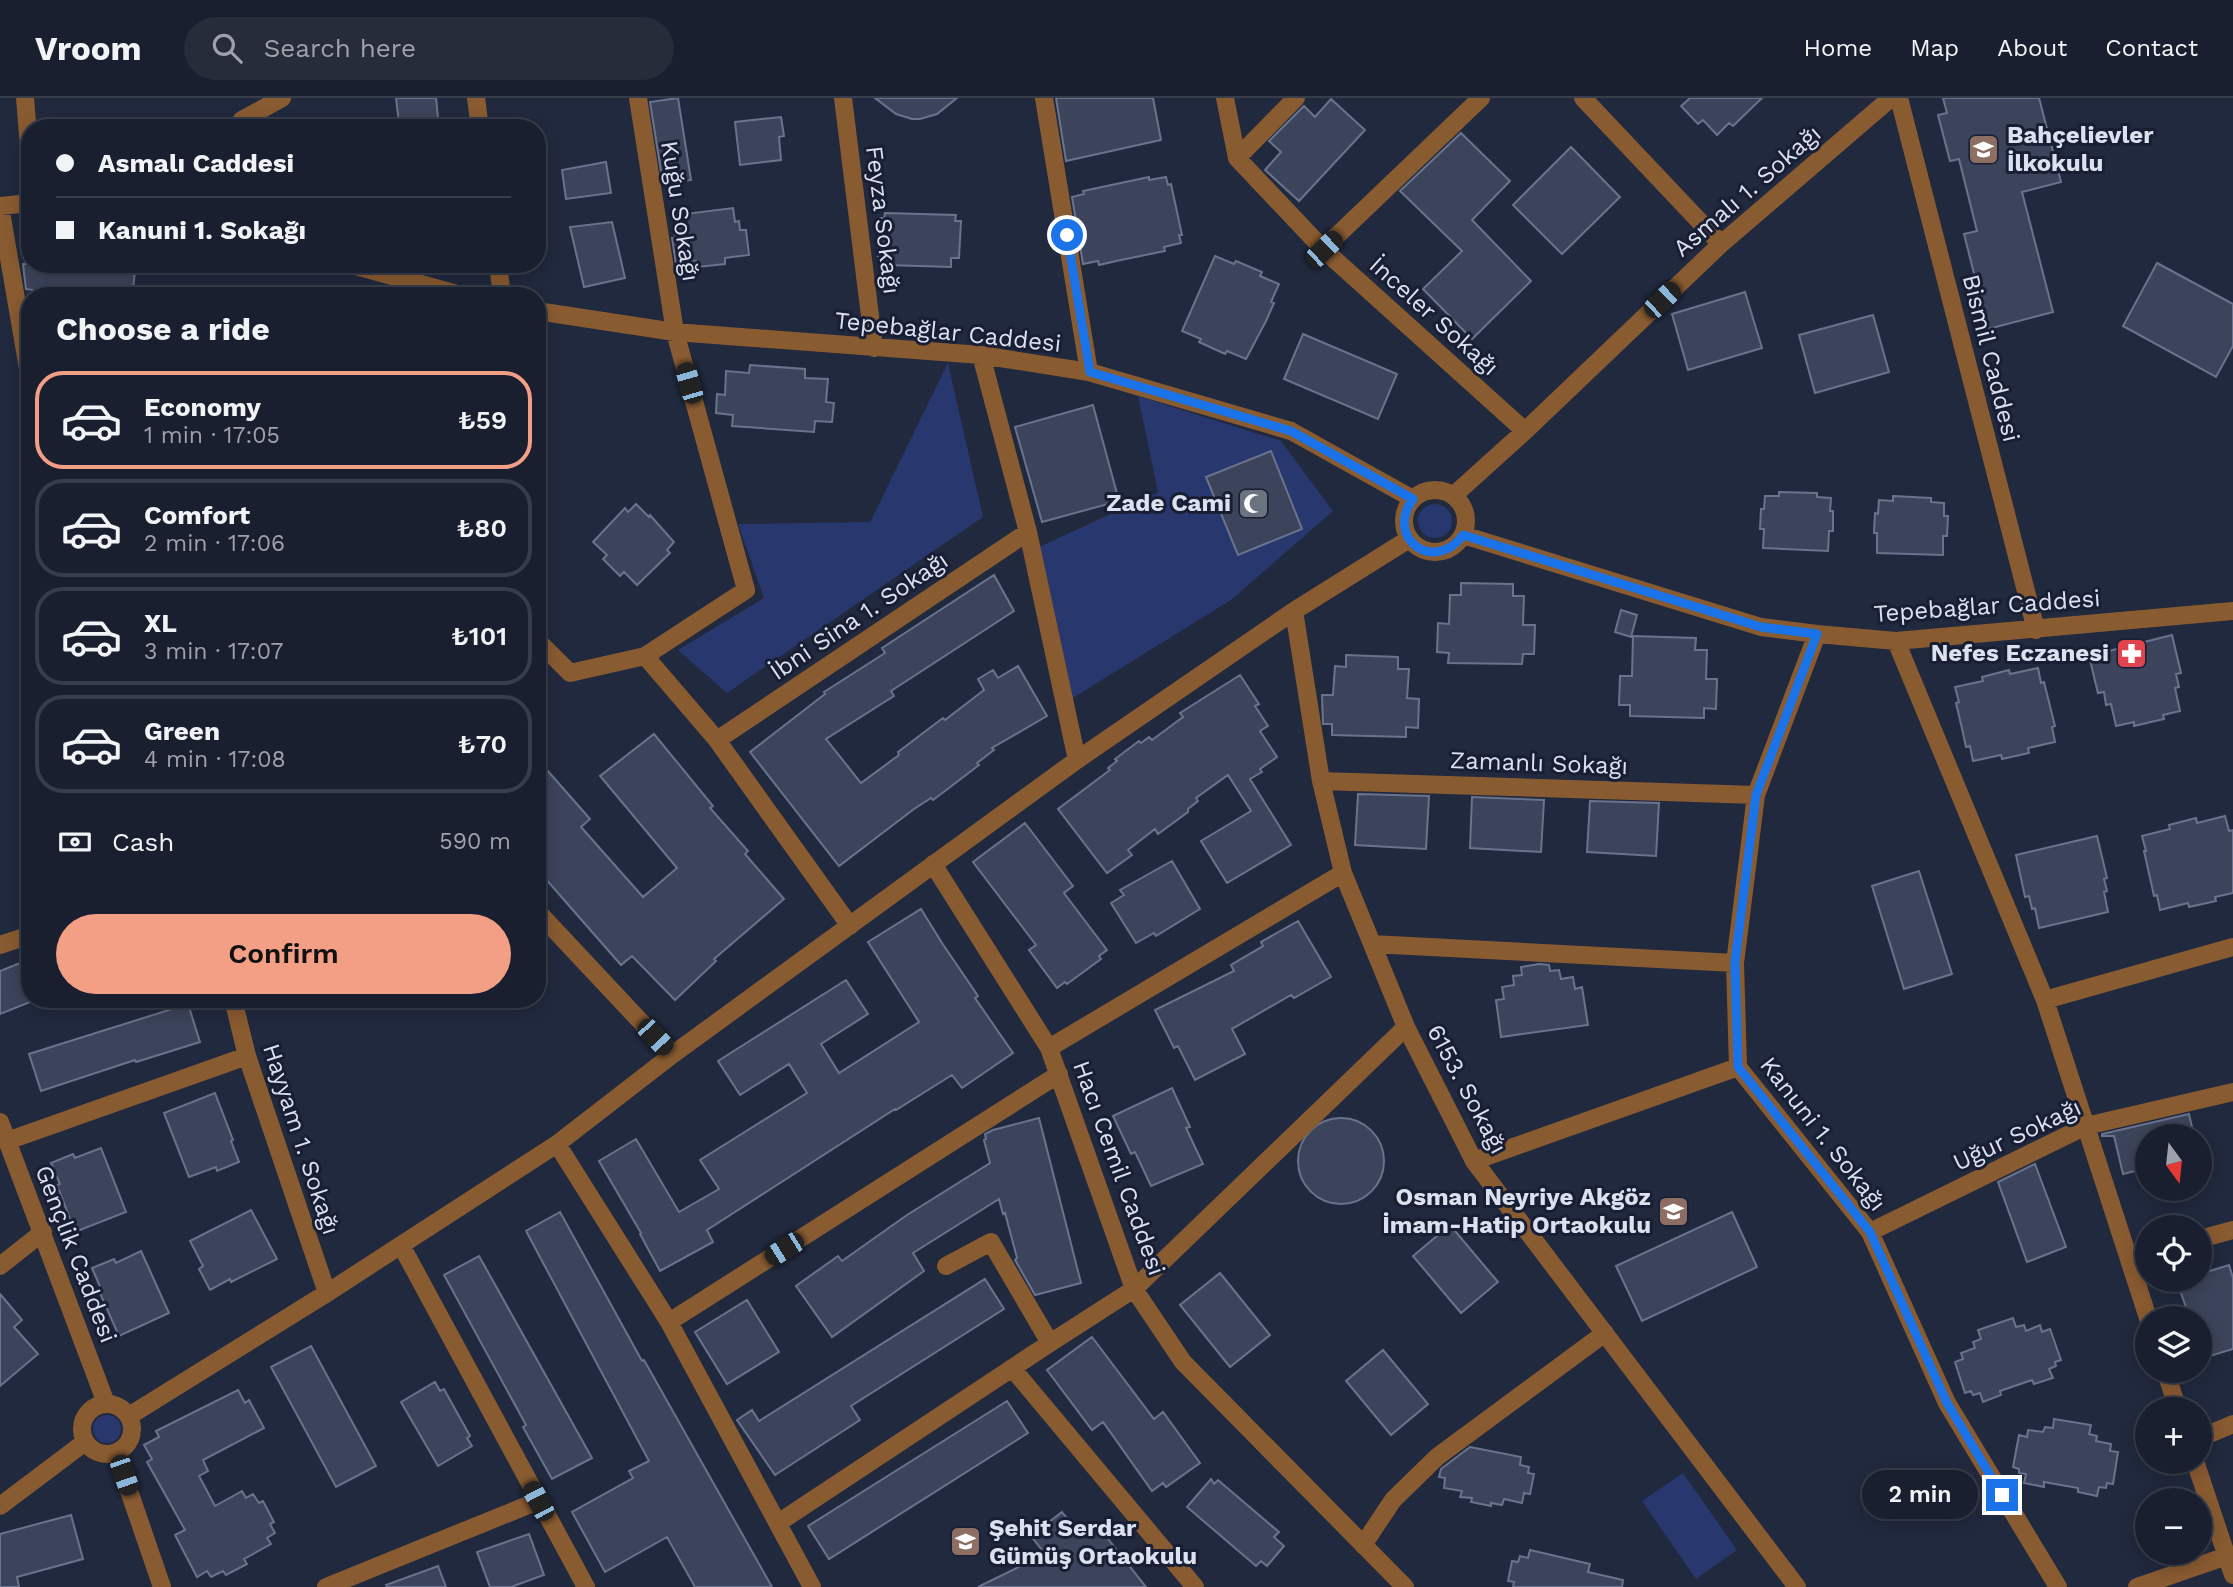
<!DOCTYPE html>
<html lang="en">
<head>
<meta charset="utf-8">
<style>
	:root { --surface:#191f2e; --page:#262c3a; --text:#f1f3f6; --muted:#9fa2aa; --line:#373d4a; --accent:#f39f85 }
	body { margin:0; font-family:"Work Sans",sans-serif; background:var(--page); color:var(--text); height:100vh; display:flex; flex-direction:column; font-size:26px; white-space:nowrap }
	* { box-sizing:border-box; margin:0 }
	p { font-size:23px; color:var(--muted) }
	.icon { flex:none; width:38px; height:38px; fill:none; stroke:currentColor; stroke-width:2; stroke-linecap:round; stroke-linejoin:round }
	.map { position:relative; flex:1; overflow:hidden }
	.sheet { position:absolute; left:21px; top:189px; width:525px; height:721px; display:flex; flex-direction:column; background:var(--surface); border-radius:28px; box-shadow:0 4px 18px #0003,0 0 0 2px var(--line) }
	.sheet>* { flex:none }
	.guide { position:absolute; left:21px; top:21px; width:525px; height:154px; border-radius:28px; box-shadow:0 4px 18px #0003,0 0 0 2px var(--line); display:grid; align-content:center; height:154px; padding:0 35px; background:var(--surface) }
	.needle { width:46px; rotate:165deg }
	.controls { position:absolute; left:2135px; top:1026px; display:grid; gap:14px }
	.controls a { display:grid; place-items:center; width:77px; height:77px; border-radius:50%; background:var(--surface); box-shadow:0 4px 18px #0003,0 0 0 2px var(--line); font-size:35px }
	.end { position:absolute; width:32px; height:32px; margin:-16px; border:9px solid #1a73e8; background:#fff; box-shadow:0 0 0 4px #fff }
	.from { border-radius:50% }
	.bubble { position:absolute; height:49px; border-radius:24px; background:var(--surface); box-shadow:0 4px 18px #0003,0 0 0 2px var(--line); font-size:23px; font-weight:600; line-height:49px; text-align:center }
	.car { position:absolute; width:21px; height:42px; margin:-21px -10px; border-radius:9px; box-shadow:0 0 5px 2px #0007; background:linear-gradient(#222 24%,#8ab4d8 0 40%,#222 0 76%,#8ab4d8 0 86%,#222 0) }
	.guide b { display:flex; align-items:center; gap:24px; height:66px; font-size:26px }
	.guide b+b { border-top:2px solid var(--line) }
	.guide i { width:18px; height:18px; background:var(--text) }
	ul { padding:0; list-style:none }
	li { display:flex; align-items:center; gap:21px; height:98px; margin:0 14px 10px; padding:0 21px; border:4px solid var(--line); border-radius:28px }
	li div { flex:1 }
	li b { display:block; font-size:26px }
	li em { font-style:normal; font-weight:600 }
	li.selected { border-color:var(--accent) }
	li>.icon { width:63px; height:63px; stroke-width:1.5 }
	h2 { padding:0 35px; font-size:32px; line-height:84px }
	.pay { display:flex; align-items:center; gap:18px; height:77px; padding:0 35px; font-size:26px }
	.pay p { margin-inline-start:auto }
	.action { display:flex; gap:14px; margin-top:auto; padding:14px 35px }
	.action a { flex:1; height:80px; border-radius:42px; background:var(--accent); color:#111; font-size:28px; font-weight:600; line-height:80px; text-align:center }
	header { display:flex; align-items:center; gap:42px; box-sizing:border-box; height:98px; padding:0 35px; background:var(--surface); border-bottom:2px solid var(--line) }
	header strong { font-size:33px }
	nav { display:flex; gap:38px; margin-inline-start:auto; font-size:24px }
	.search { width:490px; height:63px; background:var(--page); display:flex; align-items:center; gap:18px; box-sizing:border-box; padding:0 24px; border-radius:38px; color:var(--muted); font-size:26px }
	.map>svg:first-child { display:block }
</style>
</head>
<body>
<header>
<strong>Vroom</strong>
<div class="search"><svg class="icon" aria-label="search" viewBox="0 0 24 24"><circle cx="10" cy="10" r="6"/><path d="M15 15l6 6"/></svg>Search here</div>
<nav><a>Home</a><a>Map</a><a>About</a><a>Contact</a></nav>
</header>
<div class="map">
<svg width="2233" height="1489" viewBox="0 0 2233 1489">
	<rect width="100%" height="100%" fill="#21293e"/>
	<path fill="#28376d" d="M948,265L983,419L727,595L678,552L764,500L738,426L870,424Z
		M1138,298L1281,343L1333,413L1231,502L1071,601L1037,450L1158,394Z
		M1418 423a17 17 0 1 1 34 0a17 17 0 1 1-34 0Z
		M93 1331a14 14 0 1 1 28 0a14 14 0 1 1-28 0Z
		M1683,1375L1737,1452L1696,1481L1642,1403Z"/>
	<path fill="#3c445b" stroke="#6a738d" stroke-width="2" d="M396,0H436L438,20L399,25Z
		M678,0L691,82L663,86L650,4Z
		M875,0H957L937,16L920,21H912L896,16Z
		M1056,0H1153L1161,42L1066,63Z
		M1690,0H1762L1733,28L1729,25L1717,37L1703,22L1698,26L1681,8Z
		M1943,0H2039L2061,84L2022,94L2053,214L1988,231L1964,136L1977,133L1959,61L1950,63L1938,17L1947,15Z
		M1331,1L1365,32L1299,103L1265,72L1281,54L1269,43L1304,8L1315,19Z
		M781,19L784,38L779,39L781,62L740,67L735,24Z
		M1461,35L1510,83L1472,122L1531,183L1472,241L1423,191L1462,153L1400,93Z
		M1571,49L1620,99L1562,156L1513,107Z
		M606,64L611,95L566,101L562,72Z
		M1149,79V82L1166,79L1168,87L1171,86L1182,137H1179L1181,145L1164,149L1165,153L1121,162L1099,167L1098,163L1083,166L1072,99L1084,96L1083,93Z
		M733,110L735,124L739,123L740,132H746L749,157L725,160V166L697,169L696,163L676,166L672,140H675L674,131L679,130L677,117Z
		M885,115L956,117L955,123H961L959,160H951V169L886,167V158H878L879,120H884Z
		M612,124L625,180L584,189L570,129Z
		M1215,158L1234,166L1236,163L1262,174L1260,178L1279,186L1271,204L1274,205L1266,223L1246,261L1227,253L1225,256L1199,244L1201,241L1182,233Z
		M2157,165L2233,206V248L2216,279L2123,228Z
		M23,166H136L132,198H33L34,192L26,191Z
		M1745,194L1762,250L1688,272L1672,216Z
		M1873,217L1889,274L1815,295L1799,237Z
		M1303,236L1397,276L1378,321L1284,281Z
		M750,267L805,271V280L828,281L826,304L834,305L832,324L815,323L814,334L732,328L733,317L716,315L717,296L725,297L726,273L749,275Z
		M1093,307L1119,403L1042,424L1015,329Z
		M1271,353L1302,431L1238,457L1206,379Z
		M1779,394L1817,395V399L1831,400L1830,413H1833V433H1829L1828,453L1763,450L1764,431H1760L1761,411H1764L1765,398H1779Z
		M1893,398L1931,400V404L1944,405V418H1948L1947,438H1943V457L1877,455V435H1874L1875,415L1878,416L1879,402L1893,403Z
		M636,406L649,419L650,417L674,444L667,452L670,455L637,487L624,474L620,478L603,461L607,457L593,444L625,410L628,414Z
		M994,477L1014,513L891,593L894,598L826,641L861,685L899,657L898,654L927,632L943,620L945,622L984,592L978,581L993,572L998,580L1018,568L1047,618L992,650L994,652L977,665L979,667L949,690L933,702L931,700L914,711L839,768L750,654L825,596L824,594L885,555L882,550Z
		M1461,485L1513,486V498H1524L1523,527H1535L1534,556H1523L1522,566L1448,565L1449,555L1437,554L1438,525L1449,526L1450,497H1461Z
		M1621,512L1637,517L1631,539L1615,534Z
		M2172,537L2181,575L2176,576L2179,589L2175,590L2180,613L2163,617L2164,621L2134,628V624L2116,628L2111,606L2106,607L2104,594L2098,595L2089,558Z
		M1633,538L1696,540L1695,552H1707L1706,581H1717L1716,611L1704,610V620L1630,618V607H1619L1620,578H1632Z
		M1346,557L1398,559V571H1409L1407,600L1419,601L1418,630L1406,629V639L1332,637V626H1323L1322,597H1333L1335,568L1346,569Z
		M2038,570L2041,585L2044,584L2055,628L2052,629L2055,644L2028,650L2029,655L2002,661L2001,657L1973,663L1970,648L1966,649L1963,635L1956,605L1959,604L1955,589L1983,583L1982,579L2009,572L2010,576Z
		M1240,577L1259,606L1255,608L1268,628L1260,633L1277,659L1260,671L1262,674L1250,681L1291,747L1227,785L1201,743L1251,713L1228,677L1196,700L1198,703L1188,711V714L1158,736L1155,731L1128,752L1132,757L1107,775L1058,711L1110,672L1108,670L1117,663L1115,661L1139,643L1141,645L1149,639L1152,642L1183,619L1180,615Z
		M654,636L713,708L710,710L748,753L745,756L784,801L714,861L716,863L675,902L632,858L621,867L537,771V680L547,672L590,721L581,729L643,799L677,770L600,678Z
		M1358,696L1429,698L1426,751L1355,747Z
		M1472,699L1544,702L1541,754L1470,750Z
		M1590,703L1659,705L1656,758L1587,754Z
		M2225,718L2229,733L2233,732V795L2215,799L2216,803L2189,809L2188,805L2160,812L2157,797L2154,798L2144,753H2146L2142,738L2170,731L2169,727L2196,720L2197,725Z
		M1025,725L1073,788L1064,795L1107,852L1099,858L1101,861L1067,886L1065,884L1057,890L1029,852L1036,847L973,764Z
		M2097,738L2107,780L2104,781L2107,793L2104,794L2108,814L2039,830L2035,810L2032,811L2029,798L2025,799L2016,757Z
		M1172,763L1200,811L1156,838L1154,835L1136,845L1111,805L1124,797L1120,792Z
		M1919,773L1952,876L1904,891L1872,788Z
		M921,811L942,845L978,898L975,900L1013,955L962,990L952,977L896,1012L895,1011L707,1132L713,1144L660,1173L640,1136L641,1135L599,1063L636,1041L679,1114L719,1091L700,1062L807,995L789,966L740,997L718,963L846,882L868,916L821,946L839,975L919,924L868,844Z
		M1298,823L1331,879L1294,900L1291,897L1232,931L1245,956L1195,982L1178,948L1174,950L1155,912L1234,873L1231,867L1263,848L1261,844Z
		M30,861V904L0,916V873Z
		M1539,866L1549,867L1550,873L1559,872L1561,881L1573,879L1575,891L1582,889L1588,927L1501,939L1496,902L1504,901L1502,889L1514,887L1513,878L1522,877L1521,869Z
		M188,906L200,944L136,964L135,962L41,993L29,956Z
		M1172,990L1190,1029L1186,1030L1203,1066L1151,1088L1135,1054L1131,1056L1113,1018Z
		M215,995L233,1042L231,1043L239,1064L217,1073L216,1069L189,1079L164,1015Z
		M2189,1016L2194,1038H2147V1070L2123,1076L2114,1038H2102V1036Z
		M1039,1020L1081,1185L1035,1197L1015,1162L1017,1160L1005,1115L1003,1116L999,1101L913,1155L924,1173L832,1239L796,1188L838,1158L842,1163L907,1117L990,1065L984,1042L986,1041L985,1036L993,1032Z
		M1298 1063a43 43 0 1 1 86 0a43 43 0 1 1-86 0Z
		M101,1050L126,1114L75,1134L57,1087L60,1086L51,1065L73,1056L75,1060Z
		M2035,1066L2066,1149L2027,1164L1998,1084Z
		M251,1112L277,1161L231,1184L230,1181L210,1192L199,1171L203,1168L190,1143Z
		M560,1114L642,1263L644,1262L772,1489H695L667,1439L605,1474L572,1414L633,1380L629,1373L649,1363L526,1133Z
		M1732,1114L1757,1169L1642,1223L1616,1168Z
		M1450,1127L1498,1184L1461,1215L1413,1158Z
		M141,1153L169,1215L119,1238L99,1193L101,1191L92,1170L114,1161L116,1165Z
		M479,1158L592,1360L552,1381L523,1329L526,1327L444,1177Z
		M2229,1167L2233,1180V1251L2200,1261V1220H2190L2178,1187L2200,1181V1176Z
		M1220,1175L1270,1237L1230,1269L1180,1207Z
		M985,1181L1004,1211L851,1308L860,1322L775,1377L737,1322L752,1312L759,1323Z
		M0,1196L22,1222L14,1229L38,1256L0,1288Z
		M747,1202L779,1254L727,1286L695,1234Z
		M2013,1220L2016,1229L2024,1227L2026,1233L2040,1227L2042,1234L2050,1231L2061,1262L2055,1264L2056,1268L2049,1271L2053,1280L2034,1286L2032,1282L2000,1293L2001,1297L1983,1304L1980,1295L1973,1297L1971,1293L1965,1295L1955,1264L1963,1261L1961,1255L1975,1250L1973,1244L1981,1241L1978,1232Z
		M1092,1239L1154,1321L1163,1314L1200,1365L1166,1389L1163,1385L1152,1393L1103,1324L1092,1332L1047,1272Z
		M311,1248L376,1368L336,1389L271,1269Z
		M1383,1252L1428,1306L1391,1337L1346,1283Z
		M435,1284L440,1293L444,1291L470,1338L467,1340L472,1348L438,1368L401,1304Z
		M238,1292L245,1305L249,1302L264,1330L203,1362L208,1373L199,1378L215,1408L242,1393L246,1400L253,1396L259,1405L263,1403L274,1424L270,1426L275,1435L267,1440L271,1446L244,1461L247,1466L226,1477L223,1473L211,1479L207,1473L197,1479L175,1437L185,1432L147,1364L152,1361L144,1347L159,1339L156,1333Z
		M1007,1303L1028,1335L829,1461L808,1428Z
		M2054,1321L2091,1327L2089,1336L2097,1338L2096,1343L2111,1346L2110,1353L2118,1354L2113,1386L2107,1385L2106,1390L2099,1389L2097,1398L2078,1394V1390L2044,1384V1389L2024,1385L2026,1376L2019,1375V1371L2013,1369L2019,1337L2027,1339L2028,1332L2043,1334L2045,1329L2053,1330Z
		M1470,1349L1521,1359L1520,1367L1529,1369L1528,1375L1534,1376L1530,1396L1524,1395L1522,1405L1504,1401L1502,1407L1491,1405V1408L1471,1404L1472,1400L1460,1399L1462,1393L1444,1390L1445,1380L1439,1379L1441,1371Z
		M1211,1381L1214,1386L1218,1382L1279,1434L1274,1439L1284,1448L1267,1468L1261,1463L1256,1468L1187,1409Z
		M1062,1414L1082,1439L1097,1427L1146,1489H978L1045,1456L1031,1438Z
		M71,1417L83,1461L17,1479L19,1489H0V1436Z
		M529,1436L544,1477L511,1489H490L477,1454Z
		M1530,1452L1590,1466L1588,1474L1623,1482L1622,1489H1513L1514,1484L1508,1483L1512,1463L1518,1464L1520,1458L1528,1460Z
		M438,1468L446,1489H387L386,1487Z"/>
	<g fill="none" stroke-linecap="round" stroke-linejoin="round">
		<path stroke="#895b31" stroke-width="18" d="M25,0L30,61
			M476,0L480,30
			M638,0L675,234L746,492L645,558
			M843,0L874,250
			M1044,0L1089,274
			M1225,0L1237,60L1323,151L1525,333
			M1583,0L1721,146
			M1899,0L2036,532
			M236,30L242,22L282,0
			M1237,60L1296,0
			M30,105L0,108L30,282
			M1323,151L1481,0
			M349,166L464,198
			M498,166L502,198
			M537,213L675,234L981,257L1089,274L1291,333L1413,401
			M981,257L1028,434L1077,662
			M1404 423a31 31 0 1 1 62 0a31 31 0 1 1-62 0Z
			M1453,398L1525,333L1721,146L1891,0
			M1463,437L1761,529L1817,536L1896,543L2233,513
			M1294,513L1321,683L1343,775L1406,929L1474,1063L1797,1489
			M1817,536L1756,697L1735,865L1738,969L1870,1134L1947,1305L2058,1489
			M537,542L570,575L645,558L717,642L850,828
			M1896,543L2045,902L2148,1220
			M717,642L1028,434
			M1321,683L1756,697
			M933,766L1049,950L1134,1191L1183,1264L1405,1489
			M537,813L672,957
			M1372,846L1735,865
			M0,847L30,837
			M233,901L247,958L327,1195
			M2045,902L2233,849
			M1049,950L1343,775
			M0,1024L106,1305
			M7,1043L247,958
			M557,1046L669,1224L812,1489
			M1474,1063L1738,969
			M1870,1134L2086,1028L2233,994
			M2200,1141L2233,1132
			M401,1147L586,1489
			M0,1168L43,1134
			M946,1168L991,1144L1050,1245
			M669,1224L1059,976
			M1012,1270L1195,1489
			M2165,1272L2178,1311
			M82 1331a25 25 0 1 1 50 0a25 25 0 1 1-50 0Z
			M129,1318L327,1195L557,1046L672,957L1077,662L1294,513L1409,441
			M2200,1340L2233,1326
			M116,1355L162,1489
			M2195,1363L2233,1477
			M0,1408L85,1344
			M778,1425L1050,1245L1134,1191L1406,929
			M1363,1447L1393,1402L1437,1359L1605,1235
			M326,1489L538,1403
			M2137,1489L2227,1458"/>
	</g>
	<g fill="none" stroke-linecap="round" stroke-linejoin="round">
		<path stroke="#1a73e8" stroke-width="9" d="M1067,137L1090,274L1291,333L1413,401C1384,441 1435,476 1463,437L1761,529L1817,536L1756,697L1735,864L1738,969L1870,1134L1947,1305L2002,1397"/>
	</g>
	<defs>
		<symbol id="school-square" viewBox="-11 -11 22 22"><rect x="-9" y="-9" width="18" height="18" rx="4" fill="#8d6e63" stroke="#181f34"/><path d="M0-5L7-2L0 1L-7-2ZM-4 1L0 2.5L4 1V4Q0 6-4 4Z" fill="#fff"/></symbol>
		<symbol id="mosque-square" viewBox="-11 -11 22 22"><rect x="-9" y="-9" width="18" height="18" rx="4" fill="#6b7280" stroke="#181f34"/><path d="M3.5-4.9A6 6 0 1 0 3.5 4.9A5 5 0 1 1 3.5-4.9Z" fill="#fff"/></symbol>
		<symbol id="pharmacy-square" viewBox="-11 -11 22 22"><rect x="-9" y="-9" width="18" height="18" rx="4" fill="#e0444e" stroke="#181f34"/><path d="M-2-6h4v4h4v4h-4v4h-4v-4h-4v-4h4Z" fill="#fff"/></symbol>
	</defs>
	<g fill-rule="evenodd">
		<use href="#school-square" x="1966" y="34" width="35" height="35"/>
		<use href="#mosque-square" x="1236" y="388" width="35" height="35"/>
		<use href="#pharmacy-square" x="2114" y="538" width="35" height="35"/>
		<use href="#school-square" x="1656" y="1096" width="35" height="35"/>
		<use href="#school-square" x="948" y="1426" width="35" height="35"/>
	</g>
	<g text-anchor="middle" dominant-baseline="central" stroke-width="6" stroke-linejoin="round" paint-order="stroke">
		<g font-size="24" font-weight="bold" fill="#dbe1ef" stroke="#181f34" text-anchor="end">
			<text x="2007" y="37" text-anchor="start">Bahçelievler<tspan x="2007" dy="28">İlkokulu</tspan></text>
			<text x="1231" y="405">Zade Cami</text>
			<text x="2109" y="555">Nefes Eczanesi</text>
			<text x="1651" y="1099">Osman Neyriye Akgöz<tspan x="1651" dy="28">İmam-Hatip Ortaokulu</tspan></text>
			<text x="989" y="1430" text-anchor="start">Şehit Serdar<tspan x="989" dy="28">Gümüş Ortaokulu</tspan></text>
		</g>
		<g font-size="24" fill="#dbe1ef" stroke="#181f34">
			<text transform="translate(1747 93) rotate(-41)">Asmalı 1. Sokağı</text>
			<text transform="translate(680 113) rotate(81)">Kuğu Sokağı</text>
			<text transform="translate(883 122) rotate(83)">Feyza Sokağı</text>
			<text transform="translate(1434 218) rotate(42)">İnceler Sokağı</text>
			<text transform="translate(948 234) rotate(6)">Tepebağlar Caddesi</text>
			<text transform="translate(1991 260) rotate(76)">Bismil Caddesi</text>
			<text transform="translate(1987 508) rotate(-4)">Tepebağlar Caddesi</text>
			<text transform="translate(859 518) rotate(-34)">İbni Sina 1. Sokağı</text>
			<text transform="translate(1539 665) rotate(2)">Zamanlı Sokağı</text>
			<text transform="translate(1467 991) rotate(62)">6153. Sokağı</text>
			<text transform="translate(1823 1036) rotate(52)">Kanuni 1. Sokağı</text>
			<text transform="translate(2017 1037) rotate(-25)">Uğur Sokağı</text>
			<text transform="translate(301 1041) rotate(72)">Hayyam 1. Sokağı</text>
			<text transform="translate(1119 1070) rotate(70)">Hacı Cemil Caddesi</text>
			<text transform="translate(76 1156) rotate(69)">Gençlik Caddesi</text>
		</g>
	</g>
</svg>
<div class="controls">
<a><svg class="needle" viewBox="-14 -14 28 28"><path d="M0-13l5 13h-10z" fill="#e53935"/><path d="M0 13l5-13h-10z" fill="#9fa2aa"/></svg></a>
<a><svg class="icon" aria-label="locate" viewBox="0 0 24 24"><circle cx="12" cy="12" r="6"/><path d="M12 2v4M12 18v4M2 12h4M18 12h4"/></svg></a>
<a><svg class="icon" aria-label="layers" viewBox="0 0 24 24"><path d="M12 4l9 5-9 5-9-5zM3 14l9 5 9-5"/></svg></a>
<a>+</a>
<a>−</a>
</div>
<i class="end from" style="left:1067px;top:137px"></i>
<i class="end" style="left:2002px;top:1397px"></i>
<div class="bubble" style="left:1862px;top:1372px;width:116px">2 min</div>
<i class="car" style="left:1324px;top:151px;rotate:46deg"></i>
<i class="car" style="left:1662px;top:202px;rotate:46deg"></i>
<i class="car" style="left:689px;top:285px;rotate:344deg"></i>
<i class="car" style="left:655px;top:939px;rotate:137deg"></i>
<i class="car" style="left:784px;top:1151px;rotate:238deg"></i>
<i class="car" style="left:124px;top:1377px;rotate:161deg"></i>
<i class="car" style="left:538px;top:1403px;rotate:332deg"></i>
<div class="guide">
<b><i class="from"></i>Asmalı Caddesi</b>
<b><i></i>Kanuni 1. Sokağı</b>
</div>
<section class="sheet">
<h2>Choose a ride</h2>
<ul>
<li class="selected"><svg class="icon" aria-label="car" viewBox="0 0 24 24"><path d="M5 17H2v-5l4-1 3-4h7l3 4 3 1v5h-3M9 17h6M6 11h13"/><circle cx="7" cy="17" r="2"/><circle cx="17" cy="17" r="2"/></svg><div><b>Economy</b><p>1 min · 17:05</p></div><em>₺59</em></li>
<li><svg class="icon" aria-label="car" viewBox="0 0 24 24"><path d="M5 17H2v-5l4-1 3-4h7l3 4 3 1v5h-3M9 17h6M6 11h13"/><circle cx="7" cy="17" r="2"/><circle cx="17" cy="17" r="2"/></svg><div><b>Comfort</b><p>2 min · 17:06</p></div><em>₺80</em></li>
<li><svg class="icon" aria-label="car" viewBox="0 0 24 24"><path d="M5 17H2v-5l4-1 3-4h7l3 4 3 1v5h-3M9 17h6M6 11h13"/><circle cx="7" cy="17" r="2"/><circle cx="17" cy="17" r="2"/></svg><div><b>XL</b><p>3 min · 17:07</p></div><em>₺101</em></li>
<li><svg class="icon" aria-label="car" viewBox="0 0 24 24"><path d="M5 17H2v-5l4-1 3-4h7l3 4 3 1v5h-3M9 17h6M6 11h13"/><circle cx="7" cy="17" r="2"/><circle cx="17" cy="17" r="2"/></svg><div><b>Green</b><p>4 min · 17:08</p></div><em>₺70</em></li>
</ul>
<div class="pay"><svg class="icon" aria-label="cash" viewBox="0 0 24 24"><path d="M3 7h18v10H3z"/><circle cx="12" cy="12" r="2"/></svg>Cash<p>590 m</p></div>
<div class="action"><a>Confirm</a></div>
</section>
</div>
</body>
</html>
